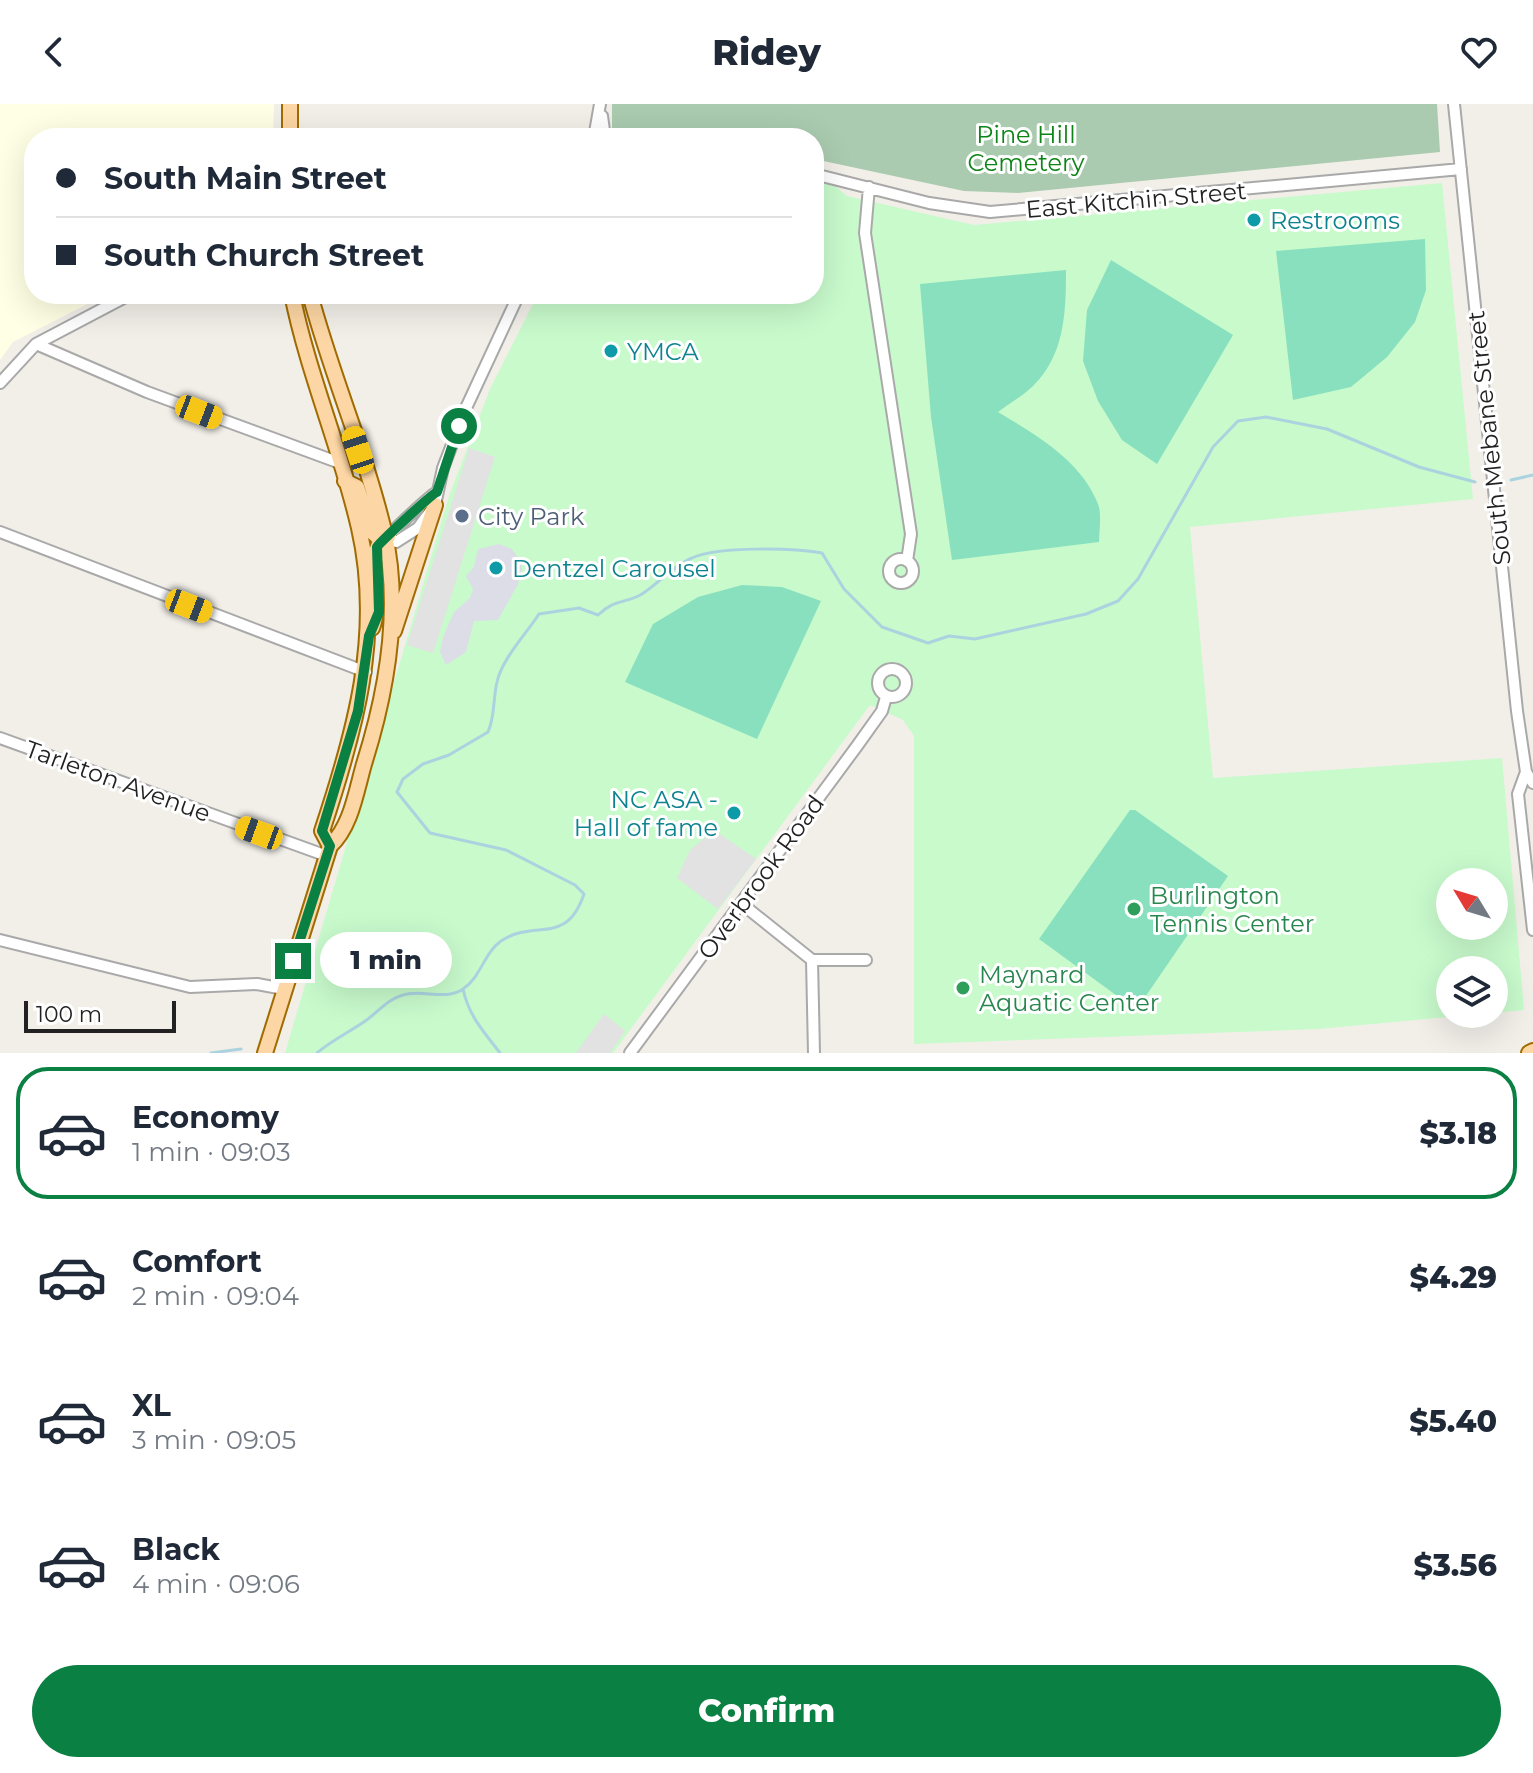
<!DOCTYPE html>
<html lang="en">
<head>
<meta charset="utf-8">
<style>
	:root { --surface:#fff; --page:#f6f6f7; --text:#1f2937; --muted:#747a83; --line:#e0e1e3; --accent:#0b8043 }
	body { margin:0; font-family:Montserrat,sans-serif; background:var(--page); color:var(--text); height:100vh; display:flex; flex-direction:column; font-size:30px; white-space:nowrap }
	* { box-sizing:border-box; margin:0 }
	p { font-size:26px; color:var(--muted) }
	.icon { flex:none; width:44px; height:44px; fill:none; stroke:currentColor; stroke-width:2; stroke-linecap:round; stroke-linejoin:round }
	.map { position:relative; height:949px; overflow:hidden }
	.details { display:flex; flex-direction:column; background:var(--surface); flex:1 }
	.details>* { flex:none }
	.top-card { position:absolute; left:24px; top:24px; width:800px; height:176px; border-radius:32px; box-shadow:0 8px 32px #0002; display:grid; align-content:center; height:176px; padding:0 32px; background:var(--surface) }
	.needle { width:52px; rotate:308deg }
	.controls { position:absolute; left:1436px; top:764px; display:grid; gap:16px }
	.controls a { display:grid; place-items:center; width:72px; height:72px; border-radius:50%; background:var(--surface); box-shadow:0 8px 32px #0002; font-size:40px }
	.scale { position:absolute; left:24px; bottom:20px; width:152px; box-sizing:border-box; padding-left:8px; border:4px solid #222; border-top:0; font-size:22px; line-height:28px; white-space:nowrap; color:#222; -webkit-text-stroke:6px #fff; paint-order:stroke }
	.end { position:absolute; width:36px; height:36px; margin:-18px; border:10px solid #0b8043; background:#fff; box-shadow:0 0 0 4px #fff }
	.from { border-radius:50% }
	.bubble { position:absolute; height:56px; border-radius:28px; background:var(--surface); box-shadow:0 8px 32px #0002; font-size:26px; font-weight:800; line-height:56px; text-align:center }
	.car { position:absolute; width:24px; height:48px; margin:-24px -12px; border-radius:10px; box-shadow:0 0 6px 2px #0007; background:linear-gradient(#f5c518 24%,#345 0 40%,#f5c518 0 76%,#345 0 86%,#f5c518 0) }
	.top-card b { display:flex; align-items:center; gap:28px; height:76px; font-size:30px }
	.top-card b+b { border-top:2px solid var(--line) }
	.top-card i { width:20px; height:20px; background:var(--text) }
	ul { padding:14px 0 0; list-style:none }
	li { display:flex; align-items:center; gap:24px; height:132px; margin:0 16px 12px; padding:0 16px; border:4px solid transparent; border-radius:32px }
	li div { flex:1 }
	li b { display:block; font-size:30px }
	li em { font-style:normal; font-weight:800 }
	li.active { border-color:var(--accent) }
	li>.icon { width:72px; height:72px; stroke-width:1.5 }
	.primary-button { display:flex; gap:16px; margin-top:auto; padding:16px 32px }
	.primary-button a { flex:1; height:92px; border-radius:48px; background:var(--accent); color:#fff; font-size:32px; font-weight:800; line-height:92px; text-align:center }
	header { display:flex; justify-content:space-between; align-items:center; height:104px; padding:0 32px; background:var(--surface); font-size:36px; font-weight:800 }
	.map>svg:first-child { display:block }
</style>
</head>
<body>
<header><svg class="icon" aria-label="back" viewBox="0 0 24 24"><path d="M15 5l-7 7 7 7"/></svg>Ridey<svg class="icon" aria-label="heart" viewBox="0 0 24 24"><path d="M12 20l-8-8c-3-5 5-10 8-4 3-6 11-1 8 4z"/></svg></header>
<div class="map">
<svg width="1533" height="949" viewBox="0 0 1533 949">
	<rect width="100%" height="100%" fill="#f2efe9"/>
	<path fill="#ffffe5" d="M0,0H274L273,34H34V190H107L13,238L0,256Z"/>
	<path fill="#aacbaf" d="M612,0H1437L1440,48L1018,89L964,87L814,55V34H612Z"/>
	<path fill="#c8facc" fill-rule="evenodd" d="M814,70H821L847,92L974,121L1442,79L1473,395L1190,423L1213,674L1502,654L1524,906L1494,909V866H1450V910H1481L1318,925L914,940V632L903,616L870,601L613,949H285L449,392L490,285L538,190H814ZM1450,778H1494V822H1450Z"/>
	<path fill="#88e0be" d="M1425,135L1426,186L1415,218L1387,253L1351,283L1293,296L1276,147Z
		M1111,156L1233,231L1157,360L1122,336L1098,297L1083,257L1087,206Z
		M1066,166C1066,207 1065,251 1033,282C1023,292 1009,299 998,308C1036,331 1081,356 1098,400C1102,411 1099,427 1099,438L952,456L931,313L920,180Z
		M742,481L782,483L821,497L757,635L625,578L653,520L698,493Z
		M1130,706H1135L1228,772L1139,902H1131L1039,835Z"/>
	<path fill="#e2e2e2" d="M469,344L495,353L433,549L407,541Z
		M714,726L756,755L718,805L677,774L690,746Z
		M604,910L625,927L610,949H576Z"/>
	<path fill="#dddde8" d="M499,440L512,445L519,455L522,465L518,480L498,516L474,517L466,548L446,561L440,548L443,533L454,508L470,494L473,485L466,472L474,463L478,445Z"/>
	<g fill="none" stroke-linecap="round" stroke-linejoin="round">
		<path stroke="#aad3df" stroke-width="3" d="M1511,376L1533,371
			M463,885C469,913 485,929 500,949
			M211,949L241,945
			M317,949C333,935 352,927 368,915C380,906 388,895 403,891C422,885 446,897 463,885C481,873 484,849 501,837C536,814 566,843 584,790L575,781L506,746L430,729L397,688L403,675L423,660L449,651L488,628C495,613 493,594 497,578C502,555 526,530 539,510L579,504L598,511C616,494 625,500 642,490C658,480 674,461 692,454C718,442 794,444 822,449L844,485L882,523L928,539L949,532L975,535L1086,510L1118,497L1138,475L1213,343L1238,317L1266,313L1327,325L1419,363L1475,378"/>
		<defs>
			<path id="minor" d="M1454,0L1517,607L1526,668L1533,679
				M602,12L605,34
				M594,34L600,0
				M814,70L929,99L990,108L1461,65
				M869,83L865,129L911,430L907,457
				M36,240L147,288L340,359
				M0,279L36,240L131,190
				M437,388C432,390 391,428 388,433L396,438L418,424L435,401L443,364L466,304L519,190
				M0,428L366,568
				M889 467a12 12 0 1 1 24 0a12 12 0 1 1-24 0Z
				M878 579a14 14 0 1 1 28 0a14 14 0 1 1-28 0Z
				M0,634L327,752
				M1526,668L1518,690L1533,826
				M742,800L812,856L814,949
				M0,836L190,883L257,880L284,885
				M812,856H866
				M630,949L857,642L882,607L886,593"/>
			<path id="major" d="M290,0V34
				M292,190C308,270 341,345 359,424C383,529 355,628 322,727L330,742
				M345,377L357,383L372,428L381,436
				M372,524C383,497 366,459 381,436L388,433
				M394,527L435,401
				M265,949L330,742C351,723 356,688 364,660C387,587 402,504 384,427C365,347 331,270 310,190
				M1529,949L1533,947"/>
		</defs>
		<use href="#minor" stroke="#a9a9a9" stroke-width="14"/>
		<use href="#major" stroke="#a06b00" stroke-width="18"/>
		<use href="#minor" stroke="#fff" stroke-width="10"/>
		<use href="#major" stroke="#fcd6a4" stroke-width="14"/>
	</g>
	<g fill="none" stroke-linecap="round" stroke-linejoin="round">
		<path stroke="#0b8043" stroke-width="10" d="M293,857L330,742L322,727L358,607L369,532L379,508L377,443C379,439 433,389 437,388L459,322"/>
	</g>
	<g fill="#0f9aa8" stroke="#fff" stroke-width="3">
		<circle cx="1254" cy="116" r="8"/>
		<circle cx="611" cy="247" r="8"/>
		<circle cx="496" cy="464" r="8"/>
		<circle cx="734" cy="709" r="8"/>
	</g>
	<circle fill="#5c6f8a" stroke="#fff" stroke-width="3" cx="462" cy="412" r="8"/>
	<g fill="#2e9e5b" stroke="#fff" stroke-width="3">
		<circle cx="1134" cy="805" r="8"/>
		<circle cx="963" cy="884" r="8"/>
	</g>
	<g text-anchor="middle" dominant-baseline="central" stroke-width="6" stroke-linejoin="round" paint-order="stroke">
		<g font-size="24" fill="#0c8416" stroke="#fff">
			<text x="1026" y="30">Pine Hill<tspan x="1026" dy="28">Cemetery</tspan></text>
		</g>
		<g font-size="24" fill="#222" stroke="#fff">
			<text transform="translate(1136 96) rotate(-5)">East Kitchin Street</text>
			<text transform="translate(1489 334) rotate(-96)">South Mebane Street</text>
			<text transform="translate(118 677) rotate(20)">Tarleton Avenue</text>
			<text transform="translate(761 773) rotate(-54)">Overbrook Road</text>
		</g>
		<g font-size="24" fill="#0d838f" stroke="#fff" text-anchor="start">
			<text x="1270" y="116">Restrooms</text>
			<text x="627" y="247">YMCA</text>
			<text x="512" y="464">Dentzel Carousel</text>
			<text x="718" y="695" text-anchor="end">NC ASA -<tspan x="718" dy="28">Hall of fame</tspan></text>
		</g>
		<g font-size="24" fill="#4e5e75" stroke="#fff" text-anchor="start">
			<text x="478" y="412">City Park</text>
		</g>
		<g font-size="24" fill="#27864d" stroke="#fff" text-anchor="start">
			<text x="1150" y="791">Burlington<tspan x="1150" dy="28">Tennis Center</tspan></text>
			<text x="979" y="870">Maynard<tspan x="979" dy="28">Aquatic Center</tspan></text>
		</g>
	</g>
</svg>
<div class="controls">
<a><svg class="needle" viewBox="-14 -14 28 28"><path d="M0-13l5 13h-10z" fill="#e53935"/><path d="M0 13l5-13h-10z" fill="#747a83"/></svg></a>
<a><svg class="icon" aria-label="layers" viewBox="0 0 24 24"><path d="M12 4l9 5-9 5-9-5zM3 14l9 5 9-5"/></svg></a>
</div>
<div class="scale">100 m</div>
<i class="end from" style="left:459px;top:322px"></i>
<i class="end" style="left:293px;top:857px"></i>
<div class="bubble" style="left:320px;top:828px;width:132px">1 min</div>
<i class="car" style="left:199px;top:308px;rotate:111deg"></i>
<i class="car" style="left:358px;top:346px;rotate:342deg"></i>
<i class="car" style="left:189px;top:502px;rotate:111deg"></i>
<i class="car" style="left:259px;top:729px;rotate:290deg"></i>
<div class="top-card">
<b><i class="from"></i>South Main Street</b>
<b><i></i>South Church Street</b>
</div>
</div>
<section class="details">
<ul>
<li class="active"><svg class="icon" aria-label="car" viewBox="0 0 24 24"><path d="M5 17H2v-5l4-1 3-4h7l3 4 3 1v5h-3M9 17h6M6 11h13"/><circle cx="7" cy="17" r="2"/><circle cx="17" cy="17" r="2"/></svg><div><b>Economy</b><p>1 min · 09:03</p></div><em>$3.18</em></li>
<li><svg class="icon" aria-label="car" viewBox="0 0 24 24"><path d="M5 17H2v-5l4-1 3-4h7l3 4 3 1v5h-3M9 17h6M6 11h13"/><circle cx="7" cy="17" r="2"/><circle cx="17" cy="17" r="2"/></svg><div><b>Comfort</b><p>2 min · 09:04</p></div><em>$4.29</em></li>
<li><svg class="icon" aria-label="car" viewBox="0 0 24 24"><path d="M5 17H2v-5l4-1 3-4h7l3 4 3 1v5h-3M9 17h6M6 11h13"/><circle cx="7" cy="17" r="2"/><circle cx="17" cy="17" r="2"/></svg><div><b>XL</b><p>3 min · 09:05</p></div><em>$5.40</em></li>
<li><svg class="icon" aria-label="car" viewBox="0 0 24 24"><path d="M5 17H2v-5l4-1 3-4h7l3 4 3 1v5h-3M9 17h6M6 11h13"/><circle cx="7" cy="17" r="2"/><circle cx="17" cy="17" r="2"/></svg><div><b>Black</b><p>4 min · 09:06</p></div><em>$3.56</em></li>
</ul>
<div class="primary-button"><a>Confirm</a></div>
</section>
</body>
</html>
